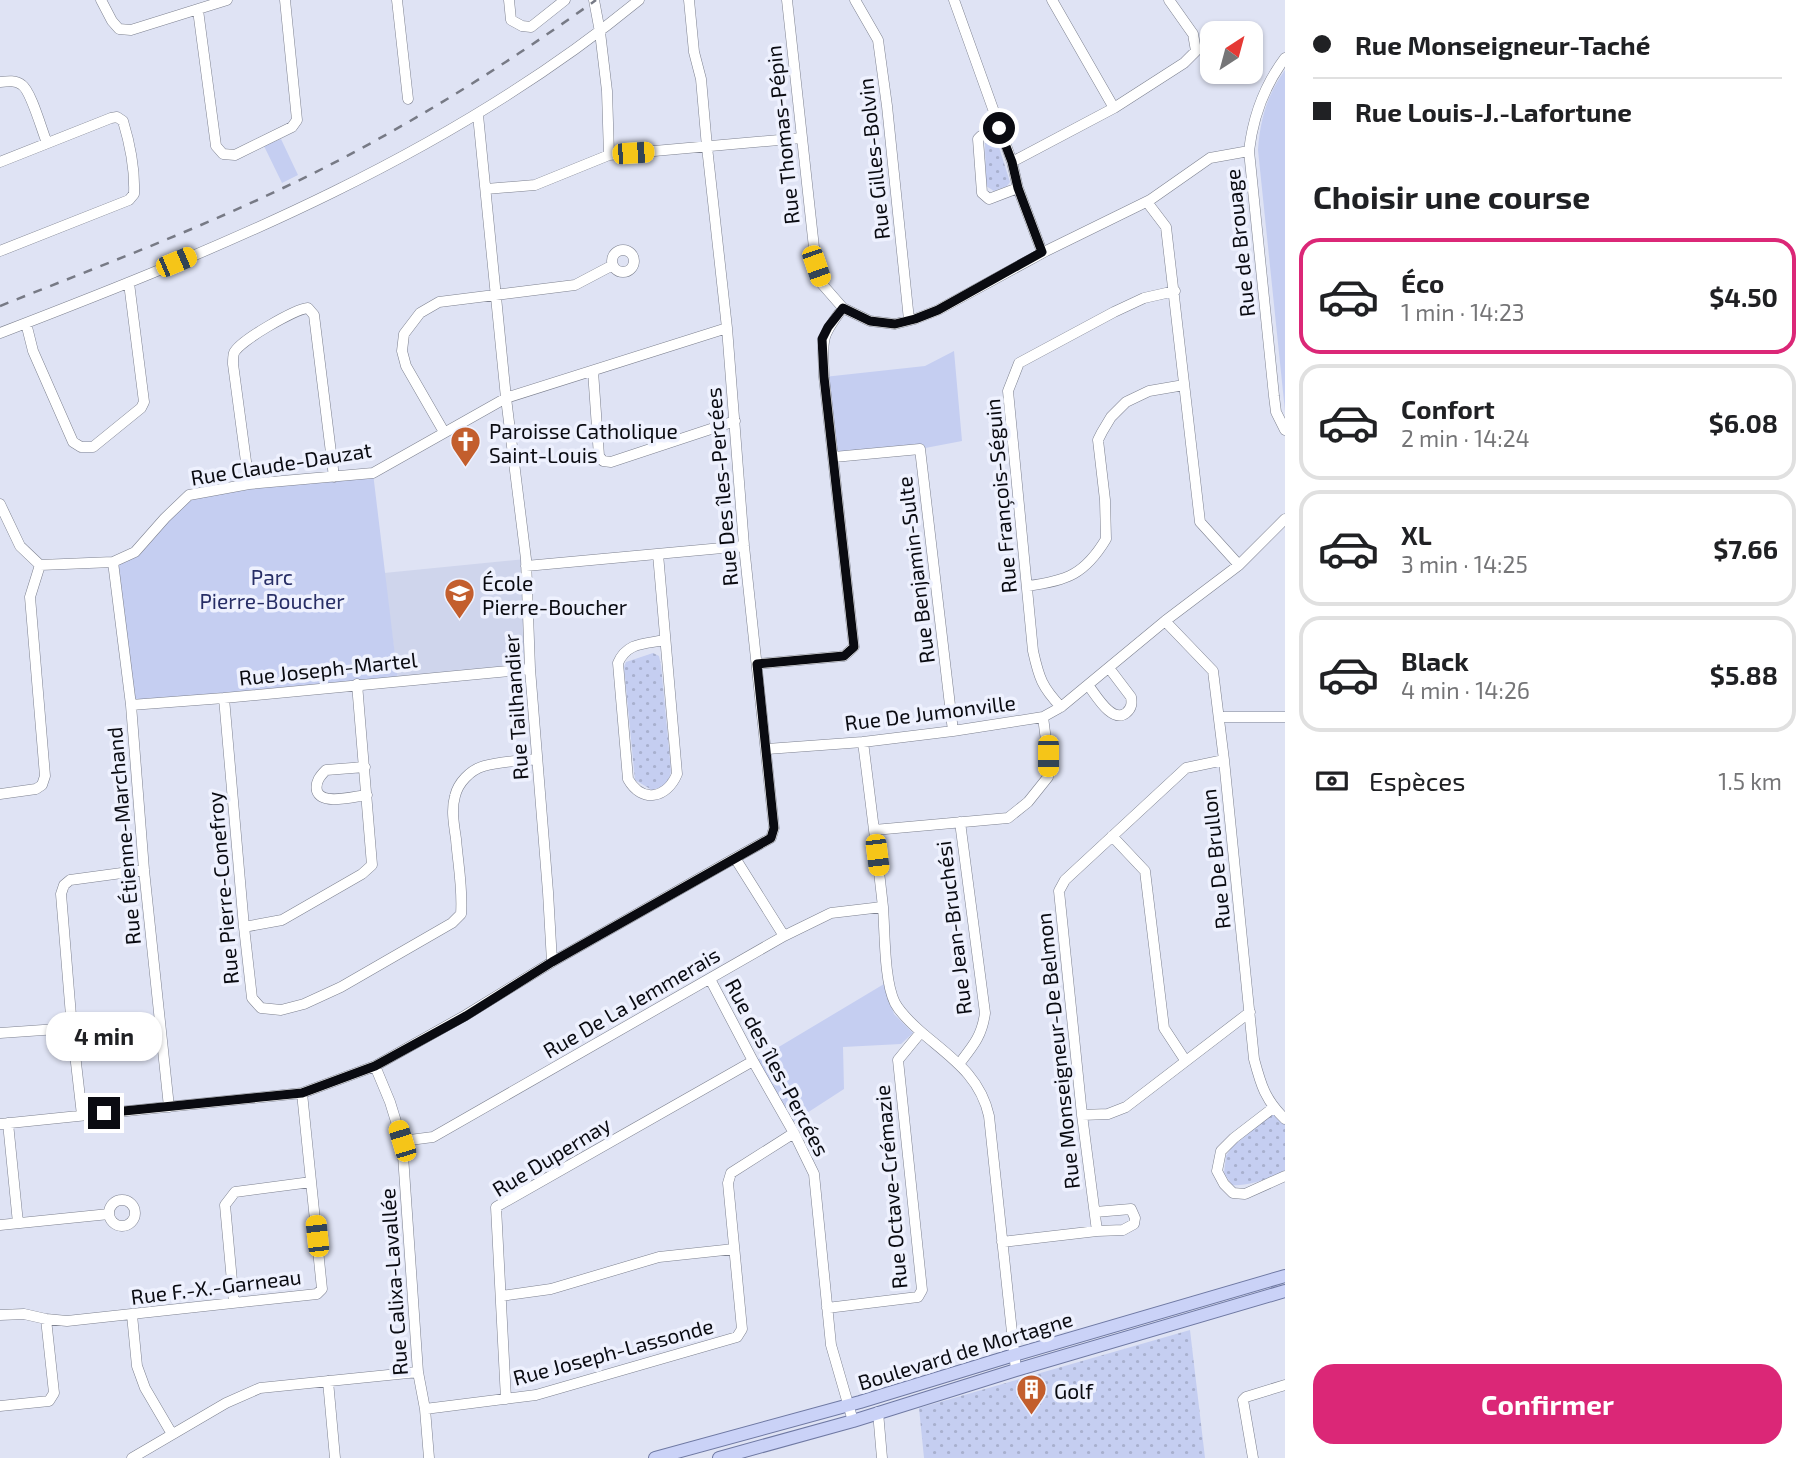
<!DOCTYPE html>
<html lang="fr">
<head>
<meta charset="utf-8">
<style>
	:root { --surface:#fff; --page:#f2f2f2; --text:#202124; --muted:#757577; --line:#e0e0e0; --accent:#db2777 }
	body { margin:0; font-family:"Exo 2",sans-serif; background:var(--page); color:var(--text); height:100vh; display:flex; flex-direction:column; font-size:26px; white-space:nowrap }
	* { box-sizing:border-box; margin:0 }
	p { font-size:23px; color:var(--muted) }
	.icon { flex:none; width:38px; height:38px; fill:none; stroke:currentColor; stroke-width:2; stroke-linecap:round; stroke-linejoin:round }
	.map { position:relative; flex:1; overflow:hidden }
	.panel { display:flex; flex-direction:column; background:var(--surface); width:525px }
	.panel>* { flex:none }
	.guide { display:grid; align-content:center; height:154px; padding:0 28px; background:var(--surface) }
	.needle { width:46px; rotate:36deg }
	.controls { position:absolute; left:1200px; top:21px; display:grid; gap:14px }
	.controls a { display:grid; place-items:center; width:63px; height:63px; border-radius:14px; background:var(--surface); box-shadow:0 2px 5px #0004; font-size:35px }
	.end { position:absolute; width:32px; height:32px; margin:-16px; border:9px solid #0a0b11; background:#fff; box-shadow:0 0 0 4px #fff }
	.from { border-radius:50% }
	.bubble { position:absolute; height:49px; border-radius:21px; background:var(--surface); box-shadow:0 2px 5px #0004; font-size:23px; font-weight:700; line-height:49px; text-align:center }
	.car { position:absolute; width:21px; height:42px; margin:-21px -10px; border-radius:9px; box-shadow:0 0 5px 2px #0007; background:linear-gradient(#f5c518 24%,#345 0 40%,#f5c518 0 76%,#345 0 86%,#f5c518 0) }
	.guide b { display:flex; align-items:center; gap:24px; height:66px; font-size:26px }
	.guide b+b { border-top:2px solid var(--line) }
	.guide i { width:18px; height:18px; background:var(--text) }
	ul { padding:0; list-style:none }
	li { display:flex; align-items:center; gap:21px; height:116px; margin:0 14px 10px; padding:0 14px; border:4px solid var(--line); border-radius:21px }
	li div { flex:1 }
	li b { display:block; font-size:26px }
	li em { font-style:normal; font-weight:700 }
	li.selected { border-color:var(--accent) }
	li>.icon { width:63px; height:63px; stroke-width:1.5 }
	h2 { padding:0 28px; font-size:32px; line-height:84px }
	.pay { display:flex; align-items:center; gap:18px; height:77px; padding:0 28px; font-size:26px }
	.pay p { margin-inline-start:auto }
	.cta { display:flex; gap:14px; margin-top:auto; padding:14px 28px }
	.cta a { flex:1; height:80px; border-radius:21px; background:var(--accent); color:#fff; font-size:28px; font-weight:700; line-height:80px; text-align:center }
	main { display:flex; flex:1; min-height:0 }
	.map>svg:first-child { display:block }
</style>
</head>
<body>
<main>
<div class="map">
<svg width="1285" height="1458" viewBox="0 0 1285 1458">
	<defs>
		<pattern id="grass-dots" width="8" height="8" patternUnits="userSpaceOnUse" patternTransform="scale(1.75)"><rect width="8" height="8" fill="#c5cef1"/><path d="M2 2h.1M6 6h.1" fill="none" stroke="#a8b0ce" stroke-width="1.8" stroke-linecap="round"/></pattern>
	</defs>
	<rect width="100%" height="100%" fill="#dfe3f4"/>
	<path fill="#cfd5ec" d="M526,559L530,669L398,680L384,573Z"/>
	<path fill="url(#grass-dots)" d="M991,136L994,137L997,141L1010,182L1007,186L994,191L986,186L985,143Z
		M653,653L659,656L661,665L671,770C669,785 665,786 652,790L635,780L624,667L626,662Z
		M1273,1113L1285,1123V1170C1274,1178 1245,1187 1232,1185L1224,1173L1226,1156L1232,1147Z
		M1190,1330L1205,1458H924L919,1408Z"/>
	<path fill="#c5cef1" d="M1285,70V411L1258,150C1260,120 1267,95 1285,70Z
		M281,139L298,175L282,183L264,146Z
		M954,351L962,441L920,449L834,457L824,377L925,366Z
		M373,473L398,680L131,705L113,562L135,552L189,495Z
		M884,984L894,1014L913,1033L901,1044L843,1047L844,1089L793,1122L757,1060Z"/>
	<g fill="none" stroke-linecap="round" stroke-linejoin="round">
		<defs>
			<path id="minor" d="M101,0L112,21L119,29L131,30L227,0
				M397,0L408,99
				M509,0L511,20L522,26L531,27L565,0
				M594,0L600,32L607,91L609,155
				M689,0L694,52L701,79L707,147L727,328L744,546L774,828L771,838L735,858L784,936
				M787,0L816,266L822,284L843,308L870,321L895,324L915,319L938,310L1046,251L1150,200L1210,158L1249,151
				M855,0L878,40L887,106L909,320
				M954,0L1012,162L1018,188L1042,252
				M1052,0L1114,108
				M198,10L216,146L223,154L235,155L292,127L297,120L285,0
				M1285,58C1264,86 1253,116 1249,151L1274,396L1276,412L1285,430
				M0,82C8,81 16,80 22,85C31,91 42,131 47,143
				M478,115L506,398L526,559L530,669L548,892L552,962
				M999,128L981,136L978,139L982,193L989,199L1018,188
				M0,162L111,118L117,117L123,121C130,144 135,170 134,194L129,200L0,251
				M1012,162L1114,108L1184,63L1196,51L1193,34L1169,0
				M486,189L535,185L609,155L802,138
				M1147,202L1166,227L1200,522L1239,565
				M612 261a11 11 0 1 1 22 0a11 11 0 1 1-22 0Z
				M26,323L33,351L73,442L81,447H93L141,408L144,402L129,283
				M0,333C224,247 452,154 639,0
				M593,371L599,456L603,461L611,462L735,421
				M444,432L406,366L402,351L404,334L420,313L439,302L575,285L613,265
				M834,457L920,449L953,731
				M249,484L233,364C233,360 233,356 234,353C239,341 295,309 308,308L314,315L334,477
				M0,504L20,546L40,565L113,562L135,552L165,518L189,495L249,484L373,473L506,398L727,328
				M658,554L677,774C667,798 642,804 628,779L618,663C627,642 645,644 665,640
				M113,562L131,705L144,870L169,1107
				M526,566L744,546
				M1027,586C1067,581 1085,574 1106,539L1105,500L1098,440L1102,432L1111,417L1126,402L1149,391L1184,385
				M1165,621L1213,671L1224,760L1254,1059C1261,1085 1265,1100 1285,1119
				M757,664L844,656L854,647L824,377C823,340 819,339 843,308
				M1088,685C1096,695 1112,724 1126,713C1132,708 1132,703 1131,697L1109,668
				M224,698L244,927L252,998L261,1008L281,1010L304,1004L341,987L452,923L461,914C463,889 458,864 456,839C454,825 451,810 455,796C458,783 470,770 484,766C501,761 519,761 537,759
				M131,705L224,698L530,669
				M1061,707C1042,687 1039,678 1033,651L1008,391L1019,363L1114,312L1144,298L1175,291
				M1219,717H1285
				M863,742C870,797 877,852 883,907C885,933 884,981 895,1003C901,1014 911,1023 920,1031C950,1057 980,1075 989,1116L1016,1370
				M767,749L863,742L953,731L1043,717L1061,707L1165,621L1239,565L1285,519
				M365,767L326,770C320,776 315,782 317,791C322,806 355,796 367,795
				M0,794L36,789L42,785L45,776L30,597L40,565
				M874,830L1008,818L1028,802L1048,777V756L1043,717
				M1112,836L1145,871L1164,1028L1185,1060
				M244,927L282,920L362,874L372,865L357,684
				M710,979L753,1061L794,1133L814,1174L831,1345L853,1421
				M0,1033L72,1028
				M959,1064C973,1046 982,1036 985,1013L960,822
				M375,1066L390,1102L402,1141L418,1372L425,1409L429,1458
				M1273,1108L1234,1138L1221,1151L1217,1171L1224,1184L1233,1193L1245,1194L1285,1176
				M82,1115L72,1028L61,894L64,885L70,880L144,870
				M1082,1115L1108,1114L1126,1107L1250,1012
				M8,1123L18,1223
				M0,1124L302,1093L375,1066L466,1015L552,962L735,858
				M402,1141L433,1137L784,936L831,913L882,907
				M109 1213a13 13 0 1 1 26 0a13 13 0 1 1-26 0Z
				M1095,1212L1131,1209L1135,1218L1134,1224L1123,1230L1097,1231
				M0,1225L109,1214
				M1002,1242L1097,1231L1082,1115L1059,891L1065,880L1186,768L1224,760
				M501,1296L551,1289L659,1257L734,1249
				M234,1303L225,1205L235,1192L311,1182
				M827,1308L918,1297L922,1290L898,1060L921,1032
				M0,1315L24,1314L46,1319L67,1321L317,1294L322,1289L302,1093
				M132,1315L137,1366L145,1388L172,1434
				M328,1381L335,1458
				M506,1399L496,1207L753,1061
				M0,1406L49,1401L54,1393L46,1319
				M425,1409L536,1395L737,1337L742,1329L728,1183L731,1173L794,1133
				M878,1412L882,1458
				M132,1458L226,1403L260,1388L418,1372
				M1253,1458L1243,1400L1246,1397L1285,1385"/>
			<path id="major" d="M655,1458L860,1402L1014,1355L1285,1276
				M719,1458L853,1421L1016,1370L1285,1291"/>
		</defs>
		<use href="#minor" stroke="#7d818f" stroke-width="11"/>
		<use href="#major" stroke="#6f79a3" stroke-width="14"/>
		<use href="#minor" stroke="#fff" stroke-width="10"/>
		<use href="#major" stroke="#cad2f7" stroke-width="12"/>
		<path stroke="#777a85" stroke-width="2.5" stroke-dasharray="9 9" stroke-linecap="butt" d="M0,306C95,268 191,232 283,188C393,136 497,71 596,0"/>
	</g>
	<g fill="none" stroke-linecap="round" stroke-linejoin="round">
		<path stroke="#0a0b11" stroke-width="9" d="M104,1113L302,1093L375,1066L466,1016L552,962L771,838L774,828L757,664L844,656L854,647L824,377L822,339L828,327L843,308L870,321L895,324L915,319L938,310L1042,252L1018,188L1012,162L999,128"/>
	</g>
	<defs>
		<symbol id="church-pin" viewBox="-11 -11 22 30"><path d="M0 17L-7.5 6A9.5 9.5 0 1 1 7.5 6Z" fill="#c35e2d" stroke="#eef1fe"/><path d="M-1.2-6h2.4v3.5h3.3v2.4h-3.3V6h-2.4V-.1h-3.3v-2.4h3.3Z" fill="#fff"/></symbol>
		<symbol id="school-pin" viewBox="-11 -11 22 30"><path d="M0 17L-7.5 6A9.5 9.5 0 1 1 7.5 6Z" fill="#c35e2d" stroke="#eef1fe"/><path d="M0-5L7-2L0 1L-7-2ZM-4 1L0 2.5L4 1V4Q0 6-4 4Z" fill="#fff"/></symbol>
		<symbol id="building-pin" viewBox="-11 -11 22 30"><path d="M0 17L-7.5 6A9.5 9.5 0 1 1 7.5 6Z" fill="#c35e2d" stroke="#eef1fe"/><path d="M-4-6H4V6H1V3H-1V6H-4ZM-2.5-4.3h1.7v1.8h-1.7ZM.8-4.3h1.7v1.8H.8ZM-2.5-1h1.7V.8h-1.7ZM.8-1h1.7V.8H.8Z" fill="#fff"/></symbol>
	</defs>
	<g fill-rule="evenodd">
		<use href="#church-pin" x="448" y="424" width="35" height="47"/>
		<use href="#school-pin" x="442" y="576" width="35" height="47"/>
		<use href="#building-pin" x="1014" y="1372" width="35" height="47"/>
	</g>
	<g text-anchor="middle" dominant-baseline="central" stroke-width="7" stroke-linejoin="round" paint-order="stroke">
		<g font-size="21" fill="#0a0b11" stroke="#eef1fe">
			<text transform="translate(782 135) rotate(-96)">Rue Thomas-Pépin</text>
			<text transform="translate(873 159) rotate(-96)">Rue Gilles-Bolvin</text>
			<text transform="translate(1239 243) rotate(-96)">Rue de Brouage</text>
			<text transform="translate(281 463) rotate(-9)">Rue Claude-Dauzat</text>
			<text transform="translate(721 487) rotate(-95)">Rue Des îles-Percées</text>
			<text transform="translate(1000 496) rotate(-95)">Rue François-Séguin</text>
			<text transform="translate(915 570) rotate(-97)">Rue Benjamin-Sulte</text>
			<text transform="translate(328 668) rotate(-6)">Rue Joseph-Martel</text>
			<text transform="translate(515 707) rotate(-94)">Rue Tailhandier</text>
			<text transform="translate(930 712) rotate(-7)">Rue De Jumonville</text>
			<text transform="translate(123 836) rotate(-95)">Rue Étienne-Marchand</text>
			<text transform="translate(1215 859) rotate(-96)">Rue De Brullon</text>
			<text transform="translate(222 888) rotate(-95)">Rue Pierre-Conefroy</text>
			<text transform="translate(953 928) rotate(-97)">Rue Jean-Bruchési</text>
			<text transform="translate(631 1002) rotate(-30)">Rue De La Jemmerais</text>
			<text transform="translate(1057 1051) rotate(-96)">Rue Monseigneur-De Belmon</text>
			<text transform="translate(778 1067) rotate(62)">Rue des îles-Percées</text>
			<text transform="translate(551 1156) rotate(-31)">Rue Dupernay</text>
			<text transform="translate(890 1187) rotate(-95)">Rue Octave-Crémazie</text>
			<text transform="translate(393 1282) rotate(-94)">Rue Calixa-Lavallée</text>
			<text transform="translate(216 1286) rotate(-7)">Rue F.-X.-Garneau</text>
			<text transform="translate(965 1350) rotate(-17)">Boulevard de Mortagne</text>
			<text transform="translate(613 1351) rotate(-15)">Rue Joseph-Lassonde</text>
		</g>
		<g font-size="21" fill="#0a0b11" stroke="#eef1fe" text-anchor="start">
			<text x="489" y="430">Paroisse Catholique<tspan x="489" dy="24">Saint-Louis</tspan></text>
			<text x="482" y="582">École<tspan x="482" dy="24">Pierre-Boucher</tspan></text>
			<text x="1054" y="1390">Golf</text>
		</g>
		<g font-size="21" fill="#272e66" stroke="#eef1fe">
			<text x="272" y="576">Parc<tspan x="272" dy="24">Pierre-Boucher</tspan></text>
		</g>
	</g>
</svg>
<div class="controls">
<a><svg class="needle" viewBox="-14 -14 28 28"><path d="M0-13l5 13h-10z" fill="#e53935"/><path d="M0 13l5-13h-10z" fill="#757577"/></svg></a>
</div>
<i class="end from" style="left:999px;top:128px"></i>
<i class="end" style="left:104px;top:1113px"></i>
<div class="bubble" style="left:46px;top:1012px;width:116px">4 min</div>
<i class="car" style="left:633px;top:153px;rotate:86deg"></i>
<i class="car" style="left:176px;top:262px;rotate:67deg"></i>
<i class="car" style="left:816px;top:266px;rotate:161deg"></i>
<i class="car" style="left:1048px;top:756px;rotate:180deg"></i>
<i class="car" style="left:877px;top:855px;rotate:173deg"></i>
<i class="car" style="left:402px;top:1141px;rotate:343deg"></i>
<i class="car" style="left:317px;top:1236px;rotate:354deg"></i>
</div>
<section class="panel">
<div class="guide">
<b><i class="from"></i>Rue Monseigneur-Taché</b>
<b><i></i>Rue Louis-J.-Lafortune</b>
</div>
<h2>Choisir une course</h2>
<ul>
<li class="selected"><svg class="icon" aria-label="car" viewBox="0 0 24 24"><path d="M5 17H2v-5l4-1 3-4h7l3 4 3 1v5h-3M9 17h6M6 11h13"/><circle cx="7" cy="17" r="2"/><circle cx="17" cy="17" r="2"/></svg><div><b>Éco</b><p>1 min · 14:23</p></div><em>$4.50</em></li>
<li><svg class="icon" aria-label="car" viewBox="0 0 24 24"><path d="M5 17H2v-5l4-1 3-4h7l3 4 3 1v5h-3M9 17h6M6 11h13"/><circle cx="7" cy="17" r="2"/><circle cx="17" cy="17" r="2"/></svg><div><b>Confort</b><p>2 min · 14:24</p></div><em>$6.08</em></li>
<li><svg class="icon" aria-label="car" viewBox="0 0 24 24"><path d="M5 17H2v-5l4-1 3-4h7l3 4 3 1v5h-3M9 17h6M6 11h13"/><circle cx="7" cy="17" r="2"/><circle cx="17" cy="17" r="2"/></svg><div><b>XL</b><p>3 min · 14:25</p></div><em>$7.66</em></li>
<li><svg class="icon" aria-label="car" viewBox="0 0 24 24"><path d="M5 17H2v-5l4-1 3-4h7l3 4 3 1v5h-3M9 17h6M6 11h13"/><circle cx="7" cy="17" r="2"/><circle cx="17" cy="17" r="2"/></svg><div><b>Black</b><p>4 min · 14:26</p></div><em>$5.88</em></li>
</ul>
<div class="pay"><svg class="icon" aria-label="cash" viewBox="0 0 24 24"><path d="M3 7h18v10H3z"/><circle cx="12" cy="12" r="2"/></svg>Espèces<p>1.5 km</p></div>
<div class="cta"><a>Confirmer</a></div>
</section>
</main>
</body>
</html>
